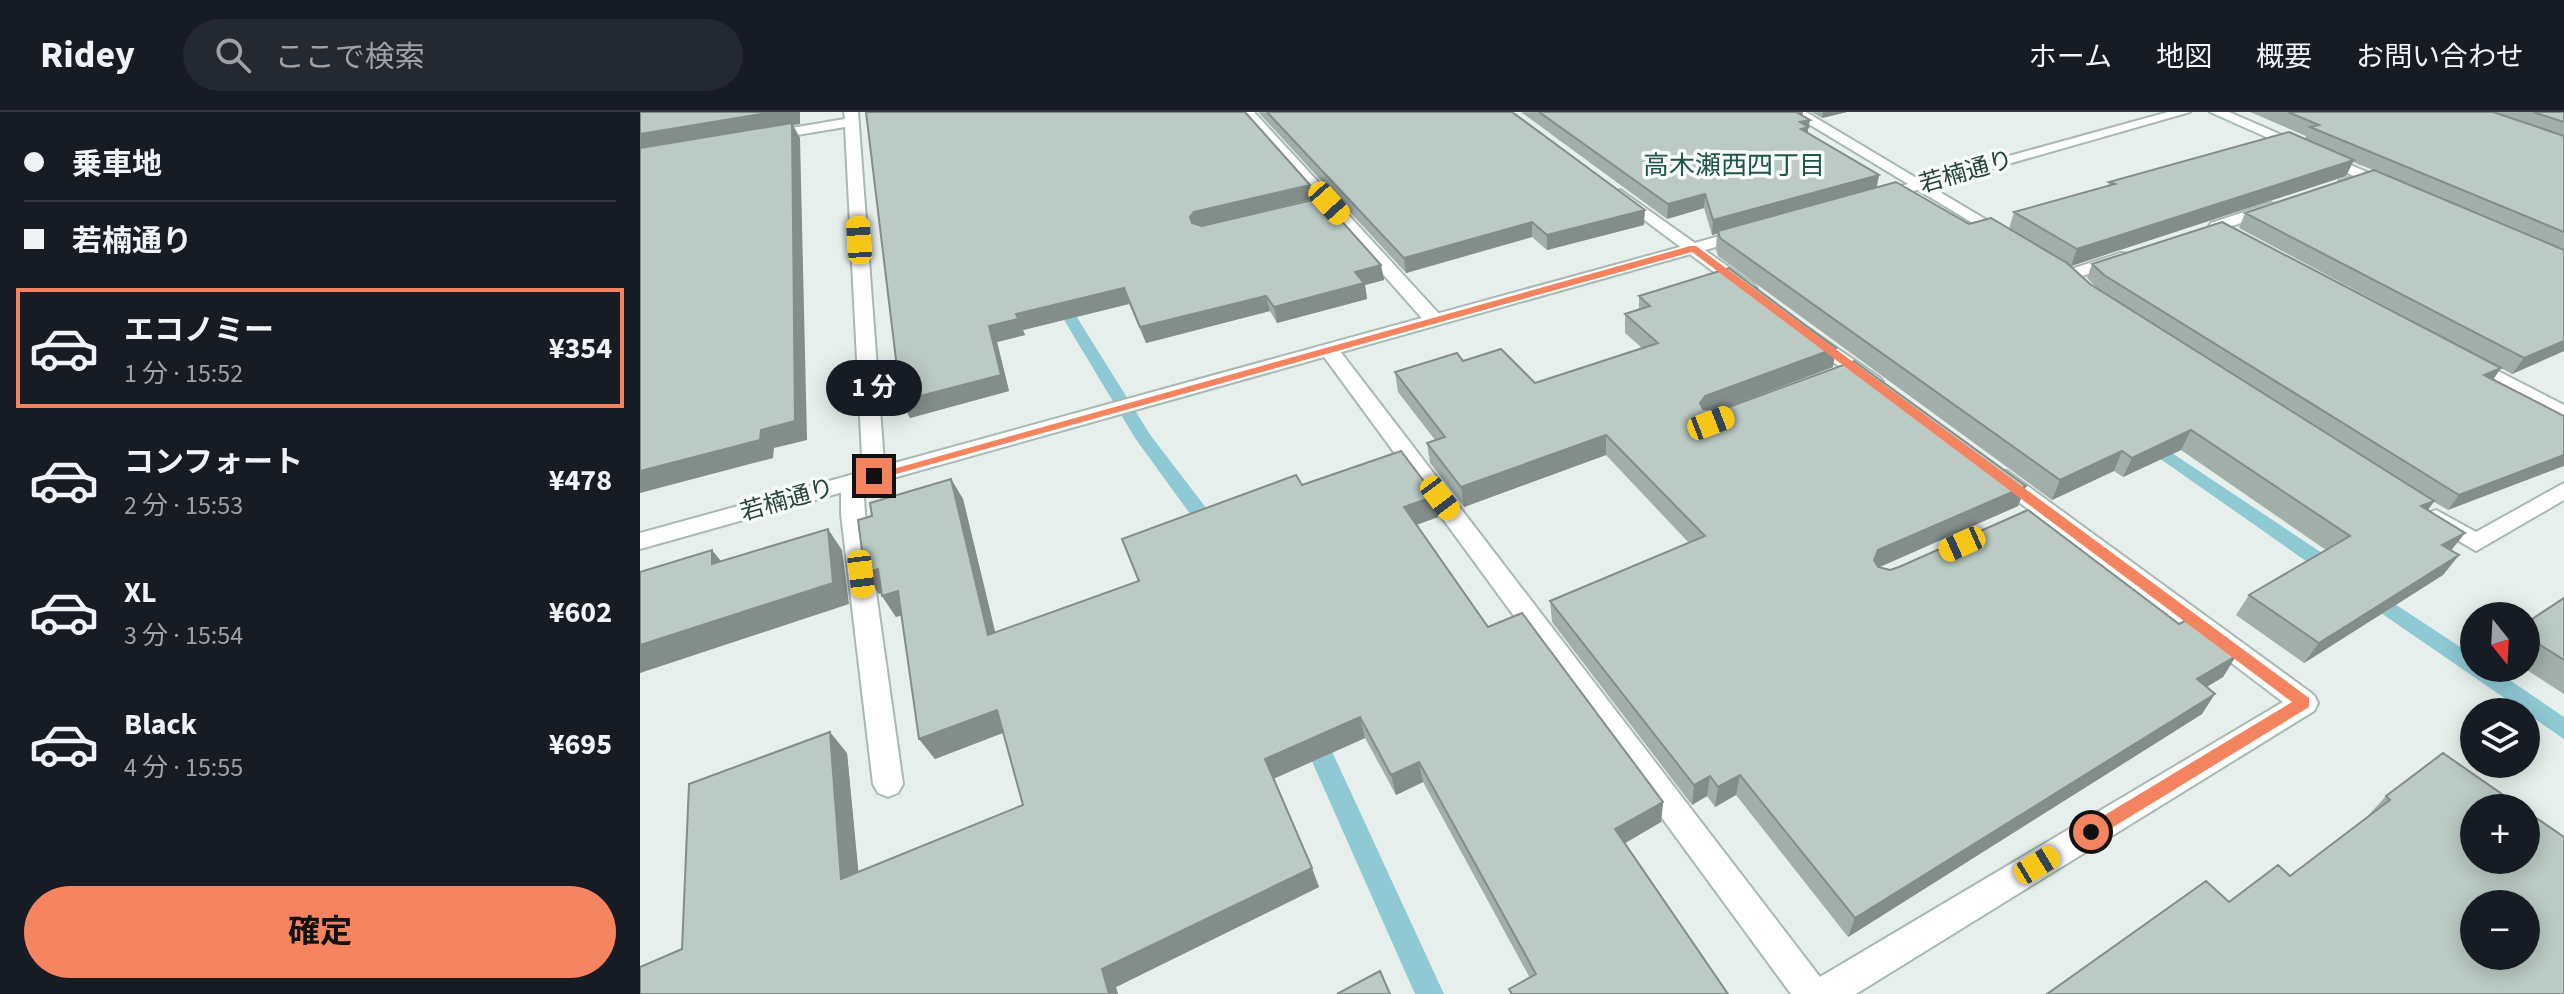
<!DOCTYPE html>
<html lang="ja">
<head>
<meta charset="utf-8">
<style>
	:root { --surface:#171b24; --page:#242831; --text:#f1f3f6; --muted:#9ea1a6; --line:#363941; --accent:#f4845f }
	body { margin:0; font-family:"Source Sans 3","Noto Sans JP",sans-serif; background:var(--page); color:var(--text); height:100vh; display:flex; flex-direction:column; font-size:30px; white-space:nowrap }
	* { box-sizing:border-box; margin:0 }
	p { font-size:26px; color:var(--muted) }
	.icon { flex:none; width:44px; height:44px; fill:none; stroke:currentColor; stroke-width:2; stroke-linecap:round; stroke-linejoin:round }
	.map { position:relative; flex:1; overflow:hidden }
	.panel { display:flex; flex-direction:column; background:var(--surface); width:640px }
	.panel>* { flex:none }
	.banner { display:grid; align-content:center; height:176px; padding:0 24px; background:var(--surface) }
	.needle { width:52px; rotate:162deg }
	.tools { position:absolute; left:1820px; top:490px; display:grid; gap:16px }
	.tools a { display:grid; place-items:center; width:80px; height:80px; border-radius:50%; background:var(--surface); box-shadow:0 4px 20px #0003; font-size:40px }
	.end { position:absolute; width:36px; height:36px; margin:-18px; border:10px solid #f4845f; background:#111; box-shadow:0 0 0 4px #111 }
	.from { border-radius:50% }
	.bubble { position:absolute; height:56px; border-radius:28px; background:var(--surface); box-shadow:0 4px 20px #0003; font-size:26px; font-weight:700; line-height:56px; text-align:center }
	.car { position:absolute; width:24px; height:48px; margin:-24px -12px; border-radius:10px; box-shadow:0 0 6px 2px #0007; background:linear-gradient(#f5c518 24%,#345 0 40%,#f5c518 0 76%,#345 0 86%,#f5c518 0) }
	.banner b { display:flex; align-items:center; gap:28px; height:76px; font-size:30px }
	.banner b+b { border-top:2px solid var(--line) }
	.banner i { width:20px; height:20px; background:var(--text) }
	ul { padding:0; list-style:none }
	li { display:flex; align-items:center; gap:24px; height:120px; margin:0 16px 12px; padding:0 8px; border:4px solid transparent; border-radius:0px }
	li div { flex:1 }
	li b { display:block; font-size:30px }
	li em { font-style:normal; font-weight:700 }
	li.active { border-color:var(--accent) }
	li>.icon { width:72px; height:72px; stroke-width:1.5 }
	.button { display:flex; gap:16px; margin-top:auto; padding:16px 24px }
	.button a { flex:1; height:92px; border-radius:48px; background:var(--accent); color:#111; font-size:32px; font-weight:700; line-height:92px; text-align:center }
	header { display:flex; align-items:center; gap:48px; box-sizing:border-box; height:112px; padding:0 40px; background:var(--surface); border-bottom:2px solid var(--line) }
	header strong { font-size:38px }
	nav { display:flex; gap:44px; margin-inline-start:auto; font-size:28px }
	.search { width:560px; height:72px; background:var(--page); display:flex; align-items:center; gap:20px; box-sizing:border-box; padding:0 28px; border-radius:44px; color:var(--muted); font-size:30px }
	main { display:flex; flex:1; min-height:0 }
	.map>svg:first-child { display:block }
</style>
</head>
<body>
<header>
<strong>Ridey</strong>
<div class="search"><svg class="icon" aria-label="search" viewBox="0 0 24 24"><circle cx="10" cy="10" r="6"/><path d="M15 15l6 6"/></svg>ここで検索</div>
<nav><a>ホーム</a><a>地図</a><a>概要</a><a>お問い合わせ</a></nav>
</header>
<main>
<section class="panel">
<div class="banner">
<b><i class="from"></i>乗車地</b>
<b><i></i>若楠通り</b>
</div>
<ul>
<li class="active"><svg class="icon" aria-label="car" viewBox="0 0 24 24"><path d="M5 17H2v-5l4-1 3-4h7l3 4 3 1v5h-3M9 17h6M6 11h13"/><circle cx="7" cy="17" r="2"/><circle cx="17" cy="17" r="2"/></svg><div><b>エコノミー</b><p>1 分 · 15:52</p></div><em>¥354</em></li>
<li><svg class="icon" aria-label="car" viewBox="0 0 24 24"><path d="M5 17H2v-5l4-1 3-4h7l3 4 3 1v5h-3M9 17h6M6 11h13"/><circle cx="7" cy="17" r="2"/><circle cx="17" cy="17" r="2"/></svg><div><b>コンフォート</b><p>2 分 · 15:53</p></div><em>¥478</em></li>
<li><svg class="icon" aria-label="car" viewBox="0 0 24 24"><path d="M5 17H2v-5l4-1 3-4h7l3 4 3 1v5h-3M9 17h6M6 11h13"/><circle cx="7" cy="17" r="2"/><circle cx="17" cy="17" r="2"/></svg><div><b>XL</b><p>3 分 · 15:54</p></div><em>¥602</em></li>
<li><svg class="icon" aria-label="car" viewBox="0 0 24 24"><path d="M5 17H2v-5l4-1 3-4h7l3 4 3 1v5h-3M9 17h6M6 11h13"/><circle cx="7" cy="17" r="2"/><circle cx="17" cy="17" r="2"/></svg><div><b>Black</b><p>4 分 · 15:55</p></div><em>¥695</em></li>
</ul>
<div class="button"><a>確定</a></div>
</section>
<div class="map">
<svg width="1924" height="882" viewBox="0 0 1924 882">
	<rect width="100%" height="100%" fill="#e6efeb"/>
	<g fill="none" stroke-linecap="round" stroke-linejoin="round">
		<path fill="#8ec9d4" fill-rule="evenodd" d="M416,179L423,183L511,324L580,414L583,419L580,424H566L495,326L409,183Z
			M1505,323L1703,455L1706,460L1703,465H1689L1499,332L1496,328Z
			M1729,475L1834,544V556H1852L1924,605V627L1722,488L1719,483L1722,478Z
			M671,610L679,613L683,620L804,882H775L659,620L663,613Z"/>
		<defs>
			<path id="minor" d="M204,0H218L245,364L242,369H226L223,364L205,15L127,28L120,24L127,20L205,7Z
				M600,0H614L801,204L803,208L801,212H787Z
				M1149,0H1166L1375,125L1367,130L1361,128Z
				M1570,0H1589L1736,64L1709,75H1699V69L1714,64Z
				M980,78L1114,173L1117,177L1114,181H1102L975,86L972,83Z
				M1631,91L1639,96L1637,99L1577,119L1569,114L1571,111Z
				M1481,141L1487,142L1489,146L1487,150L1429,168L1400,151L1409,146L1431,157Z
				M1169,217L1240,266L1243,270L1240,274H1226L1162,227L1160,223Z
				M689,232L696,234L1180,865L1643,590L1351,369L1348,364L1351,359H1367L1674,583L1678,591L1674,599L1216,882H1151L682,242L679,238Z
				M1827,243L1924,293V307L1820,253L1817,249Z
				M212,363L220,365L223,370L225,402L263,672L258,681L248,685L238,681L233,672L201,402V370L204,365Z
				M1924,371V388L1836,439L1788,411L1784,406L1788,401L1796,398L1836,420Z"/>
			<path id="tertiary" d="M1528,0H1550L1242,88H1232L1229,85L1232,82Z
				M1109,116L1115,118L1117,121L1115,124L0,437V421Z"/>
		</defs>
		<use href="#minor" stroke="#a8b8b2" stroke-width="4"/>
		<use href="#tertiary" stroke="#a8b8b2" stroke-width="4"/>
		<use href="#minor" fill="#fff" fill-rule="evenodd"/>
		<use href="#tertiary" fill="#fff" fill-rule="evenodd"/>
	</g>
	<path fill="#a1aea9" d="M226,0L670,73L672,87L589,108L741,153L744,168L725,173L727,187L637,211L630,199L506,231L489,192L383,218L385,223L357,230L369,279L270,306L261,289Z
		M618,0H872L1004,113L907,138L892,125L766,161Z
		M881,0H1163L1162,4L1168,21L1239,63L1237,75L1329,112L1459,178L1447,166L1452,152L1853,268L1924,304L1808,398L1794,390L1788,398L1825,421L1811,438L1819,443L1803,463L1664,551L1596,503L1609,483L1686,438L1541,338L1483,365L1474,359L1412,388L1078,144L1076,137L1077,121L1072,123L1064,96L1027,107Z
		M1171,0H1207L1182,6Z
		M1610,0H1924V239L1872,262L1599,116L1605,101L1733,58L1713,50L1706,64L1431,154L1369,117L1374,100L1468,74L1469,70L1665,27L1666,24Z
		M999,184L1193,255L1080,298L1386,374L1378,394L1239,455L1539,512L1596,544L1583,565L1566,575L1562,602L1208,825L1096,683L1075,695L1067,684L1052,693L912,510L910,489L1049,431L966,343L824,395L790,351L787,331L795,328L758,280L755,260L823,249L895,271L1002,236L985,221V202L999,197Z
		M311,367L323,387L355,520L499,469L662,373L795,384L798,405L776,413L848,515L1023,690L1021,710L985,731L1088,882H870L869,877L890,866L783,670L756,683L725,626L633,667L679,775L476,875L42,837L207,641L218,760L383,693L363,621L295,647L279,627L261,503L256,505L242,484V481L239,482Z
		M1924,486V582L1884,556H1886V511Z
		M1746,684L1924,725L1589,790L1650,764L1724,708Z"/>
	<path fill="#838d89" d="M133,0H160V12L153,13L160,26L167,328L134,336L133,346L0,381V22Z
		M1155,0H1163L1162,10L1170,8L1166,29Z
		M1183,0H1207L1182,6Z
		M1714,48L1706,64L1431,154L1437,137Z
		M1239,63L1236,77L1072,123L1073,108Z
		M670,73L672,87L558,115L554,119L550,105L554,100Z
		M1065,82L1064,96L1027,107L1028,92Z
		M1005,98L1004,113L907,138V123Z
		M892,110V125L766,161L764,146Z
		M741,153L744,168L725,173L727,187L637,211L634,195L715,160Z
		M484,176L489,192L383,218L385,223L357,230L369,279L270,306L261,289L349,214L376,202Z
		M626,184L630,199L506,231L500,215Z
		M1924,229V239L1872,262L1884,246Z
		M1196,236L1193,255L1063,304L1060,291L1065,284Z
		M1861,256L1851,271L1844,263Z
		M1551,318L1541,338L1483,365L1492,346Z
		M966,323V343L824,395L821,375Z
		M1482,339L1474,359L1412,388L1420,368Z
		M1924,343V354L1808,398L1819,383Z
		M311,367L323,387L361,544L348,523Z
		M1386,374L1378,394L1233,458L1234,448L1238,438Z
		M795,384L798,405L768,416L764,395Z
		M1794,389L1780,409L1781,394Z
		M188,417L202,438L209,492L0,561V533Z
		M1825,421L1809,441L1802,433Z
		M72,438L89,459L72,452Z
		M1819,443L1803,463L1664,551L1679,531Z
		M238,457L253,477L239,482L225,461Z
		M258,479L272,500L256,505L242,484Z
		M1596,544L1583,565L1545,588L1557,567Z
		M1575,582L1562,602L1208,825L1215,806Z
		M357,598L370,618L295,647L279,627Z
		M720,605L725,626L633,667L625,647Z
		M190,620L207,641L221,786L201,767Z
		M779,650L783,670L756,683L751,663Z
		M1100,663L1096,683L1075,695L1078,675Z
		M1070,664L1067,684L1052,693L1054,673Z
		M1023,690L1021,710L975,737V717Z
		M672,756L679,775L476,875L478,882H469L462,857Z"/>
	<path fill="#bbcac4" stroke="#838d89" stroke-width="2" fill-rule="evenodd" d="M0,0H133L0,22Z
		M226,0H605L670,73L554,100L550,105L552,111L562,114L681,86L741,153L715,160L724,171L634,195L626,184L500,215L484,176L376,202L378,207L349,214L361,263L261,289Z
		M627,0H872L1005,98L907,123L892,110L764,146Z
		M899,0H1156L1170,8L1160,10L1168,15L1161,17L1239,63L1073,108L1065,82L1028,92Z
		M1648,0H1853L1924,24V120L1670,15L1679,13Z
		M1893,0H1924V10Z
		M152,11L155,309L121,318L120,328L0,359V36Z
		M1649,20L1714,48L1437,137L1374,100L1475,72L1469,70Z
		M1734,58L1924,138V229L1884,246L1605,101Z
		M1256,70L1329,112L1351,106L1427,151L1450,172L1794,389L1781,394L1825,421L1802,433L1819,443L1679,531L1609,483L1710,424L1551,318L1492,346L1482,339L1420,368L1080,126L1078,119Z
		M1582,110L1861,256L1844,263L1924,304V343L1819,383L1464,163L1452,152Z
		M1089,156L1196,236L1065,284L1060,291L1063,297L1081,298L1214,249L1386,374L1238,438L1234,448L1238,455L1250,458L1259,455L1388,398L1539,512L1547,508L1596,544L1557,567L1575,582L1215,806L1100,663L1078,675L1070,664L1054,673L910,489L1065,424L966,323L821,375L787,331L805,325L755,260L817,241L823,249L861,237L895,271L1018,231L985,202L1010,194L999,184Z
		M761,339L795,384L764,395L848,515L882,501L1023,690L975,717L1088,882H872L869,877L896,862L779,650L751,663L720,605L625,647L672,756L462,857L469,882H0V855L42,837L49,672L190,620L201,767L383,693L357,598L279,627L258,479L242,484L238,457L225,461L218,408L232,404L230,391L311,367L348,523L499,469L482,427L656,363L662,373Z
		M188,417L193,471L0,533V460L72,438V452Z
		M1924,486V548L1886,524V511Z
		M1803,641L1882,696H1834V748H1886V699L1924,725V882H1407L1566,769L1589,790L1638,753L1650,764L1750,688L1746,684ZM1834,792H1886V844H1834Z
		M740,859L750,882H697Z"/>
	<path fill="#f4845f" d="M1050,134H1056L1669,586V595L1457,725H1445L1443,720L1445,715L1652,590L1052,140L238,367L228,364Z"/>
	<g text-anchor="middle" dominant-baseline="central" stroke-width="7" stroke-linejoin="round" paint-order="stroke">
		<g font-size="24" fill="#24423a" stroke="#f7fbf9">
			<text transform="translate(1326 60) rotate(-16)">若楠通り</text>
			<text transform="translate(147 388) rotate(-16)">若楠通り</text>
		</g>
		<g font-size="26" fill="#1f5548" stroke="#f7fbf9">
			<text x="1094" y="53">高木瀬西四丁目</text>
		</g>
	</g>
</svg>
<div class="tools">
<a><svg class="needle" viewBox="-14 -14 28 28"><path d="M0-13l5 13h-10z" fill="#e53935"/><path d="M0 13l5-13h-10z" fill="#9ea1a6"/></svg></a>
<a><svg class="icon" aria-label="layers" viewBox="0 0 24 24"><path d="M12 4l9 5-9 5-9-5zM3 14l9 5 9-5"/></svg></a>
<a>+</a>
<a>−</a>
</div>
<i class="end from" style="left:1451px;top:720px"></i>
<i class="end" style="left:234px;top:364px"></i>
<div class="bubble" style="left:186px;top:248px;width:96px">1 分</div>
<i class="car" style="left:689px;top:91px;rotate:138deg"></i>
<i class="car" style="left:219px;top:128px;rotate:356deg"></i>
<i class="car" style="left:1071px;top:311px;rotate:69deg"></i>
<i class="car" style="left:800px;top:386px;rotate:143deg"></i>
<i class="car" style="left:1322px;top:432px;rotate:246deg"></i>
<i class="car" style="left:221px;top:462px;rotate:173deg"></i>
<i class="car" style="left:1397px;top:753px;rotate:59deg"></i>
</div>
</main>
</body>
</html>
